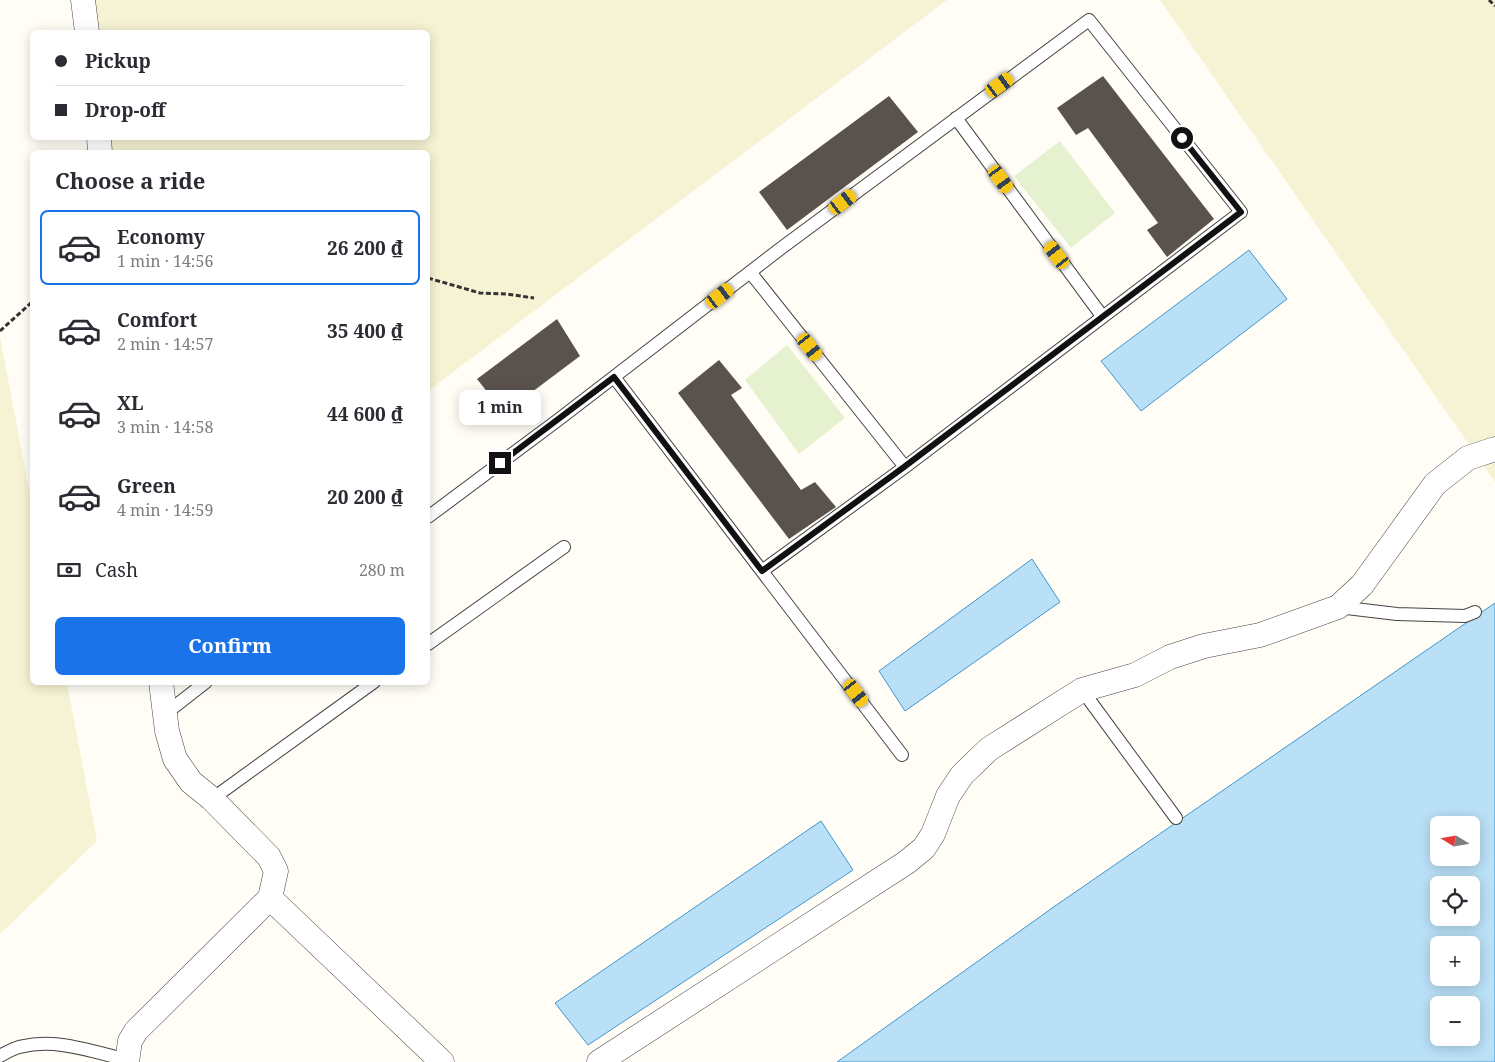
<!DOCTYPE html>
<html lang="en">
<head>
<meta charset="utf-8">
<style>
	:root { --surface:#fff; --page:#f7f7f7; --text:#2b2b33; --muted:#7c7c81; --line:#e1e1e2; --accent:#1a73e8 }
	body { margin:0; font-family:"Noto Serif",serif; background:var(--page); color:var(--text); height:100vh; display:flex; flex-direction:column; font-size:19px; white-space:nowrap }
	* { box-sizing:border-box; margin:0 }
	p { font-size:16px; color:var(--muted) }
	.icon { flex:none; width:28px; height:28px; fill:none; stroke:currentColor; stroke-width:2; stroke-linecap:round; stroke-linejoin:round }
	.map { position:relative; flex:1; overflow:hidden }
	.sheet { position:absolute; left:30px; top:150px; width:400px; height:535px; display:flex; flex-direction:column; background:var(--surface); border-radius:8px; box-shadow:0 2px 12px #0003 }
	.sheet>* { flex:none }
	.hud { position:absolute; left:30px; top:30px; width:400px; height:110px; border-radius:8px; box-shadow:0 2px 12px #0003; display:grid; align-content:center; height:110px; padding:0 25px; background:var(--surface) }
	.needle { width:32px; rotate:281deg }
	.buttons { position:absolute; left:1430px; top:816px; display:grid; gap:10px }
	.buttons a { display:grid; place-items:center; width:50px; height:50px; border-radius:8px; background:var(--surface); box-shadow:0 2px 12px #0003; font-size:25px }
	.end { position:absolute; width:22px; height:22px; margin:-11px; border:6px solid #111; background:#fff; box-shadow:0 0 0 2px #fff }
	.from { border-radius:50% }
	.bubble { position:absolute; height:35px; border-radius:8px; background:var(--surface); box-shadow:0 2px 12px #0003; font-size:16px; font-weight:700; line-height:35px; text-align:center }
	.car { position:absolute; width:15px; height:30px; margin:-15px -8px; border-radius:6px; box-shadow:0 0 4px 1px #0007; background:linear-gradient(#f5c518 24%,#345 0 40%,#f5c518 0 76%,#345 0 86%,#f5c518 0) }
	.hud b { display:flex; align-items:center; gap:18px; height:48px; font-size:19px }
	.hud b+b { border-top:1px solid var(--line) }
	.hud i { width:12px; height:12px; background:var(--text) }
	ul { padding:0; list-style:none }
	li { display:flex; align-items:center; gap:15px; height:75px; margin:0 10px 8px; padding:0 15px; border:2px solid transparent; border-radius:8px }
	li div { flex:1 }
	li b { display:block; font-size:19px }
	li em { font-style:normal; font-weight:700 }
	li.selected { border-color:var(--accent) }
	li>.icon { width:45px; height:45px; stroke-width:1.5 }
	h2 { padding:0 25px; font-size:22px; line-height:60px }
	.pay { display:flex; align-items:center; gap:12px; height:55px; padding:0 25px; font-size:19px }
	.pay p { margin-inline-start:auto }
	.button { display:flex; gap:10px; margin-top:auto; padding:10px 25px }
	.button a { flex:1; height:58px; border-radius:8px; background:var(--accent); color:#fff; font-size:20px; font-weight:700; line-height:58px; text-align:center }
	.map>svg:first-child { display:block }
</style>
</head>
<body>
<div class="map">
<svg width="1495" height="1062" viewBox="0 0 1495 1062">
	<rect width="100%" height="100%" fill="#fffdf5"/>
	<path fill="#f6f3d4" d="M85,0H947L428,391V152H109L106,138H428V32H90Z
		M1160,0H1495V482Z
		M0,337L32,505V682L67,683L97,841L0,934Z"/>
	<path fill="#e6f2cf" d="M1060,141L1115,213L1071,248L1014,176Z
		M787,345L845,418L799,454L745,380Z"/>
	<path fill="#b9e0f7" stroke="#3f96cf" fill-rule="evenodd" d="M1249,250L1287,299L1141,411L1101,361Z
		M1032,559L1060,602L905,711L879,671Z
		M1495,603V1062H837L1055,906ZM1439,825H1471V858H1439ZM1439,885H1471V918H1439ZM1439,945H1471V978H1439ZM1439,1005H1471V1038H1439Z
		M821,821L853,870L588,1045L555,1003Z"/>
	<path fill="#5a524d" d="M1103,76L1214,219L1167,257L1147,230L1158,223L1088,128L1076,135L1057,108Z
		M889,96L918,132L787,230L759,192Z
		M557,319L580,356L504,413L477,379Z
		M719,360L742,388L731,395L801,490L815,482L836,507L789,539L678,393Z"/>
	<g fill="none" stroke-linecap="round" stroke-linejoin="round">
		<defs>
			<path id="service" d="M956,118L1102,316
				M750,272L905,467
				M614,377L902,755
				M428,517L558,420L780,249L1089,20L1241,212L905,467L762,571
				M1338,607L1397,614L1465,616L1475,612
				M428,644L564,547
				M1082,690L1176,818
				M165,714L206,682
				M212,799L374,682
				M0,1056C37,1031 87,1050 127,1060"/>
			<path id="minor" d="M83,0L87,32
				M99,138L100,152
				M270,898L442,1062
				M127,1062L130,1041L136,1031L270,898L276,871L269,857L212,799L191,782L175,759L167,731L161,682
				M599,1062L907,862L924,848L933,834L948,796L962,775L989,749L1082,690L1135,675L1170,657L1204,646L1260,635L1338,607L1362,585L1435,484L1468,458L1495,449"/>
		</defs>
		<use href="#service" stroke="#444" stroke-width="14"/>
		<use href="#minor" stroke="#444" stroke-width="25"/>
		<path stroke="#333" stroke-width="3" stroke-dasharray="5 2.5" stroke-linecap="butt" d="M1489,0L1495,6
			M428,278L480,293L507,294L534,298
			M0,331L32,302"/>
		<use href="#service" stroke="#fff" stroke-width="12"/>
		<use href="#minor" stroke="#fff" stroke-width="24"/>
	</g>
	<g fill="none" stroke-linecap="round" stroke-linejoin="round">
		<path stroke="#111" stroke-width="6" d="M500,463L614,377L762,571L904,467L1241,212L1182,138"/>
	</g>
</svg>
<div class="buttons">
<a><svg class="needle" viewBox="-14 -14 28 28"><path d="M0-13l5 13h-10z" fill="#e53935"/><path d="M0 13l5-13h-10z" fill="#7c7c81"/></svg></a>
<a><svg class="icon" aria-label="locate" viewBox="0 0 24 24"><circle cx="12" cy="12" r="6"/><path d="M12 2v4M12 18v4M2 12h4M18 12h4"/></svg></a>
<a>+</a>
<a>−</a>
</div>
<i class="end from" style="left:1182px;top:138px"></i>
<i class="end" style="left:500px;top:463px"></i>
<div class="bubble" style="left:459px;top:390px;width:82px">1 min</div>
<i class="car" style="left:1000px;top:85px;rotate:54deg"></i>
<i class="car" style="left:1001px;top:179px;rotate:144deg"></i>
<i class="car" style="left:843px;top:202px;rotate:53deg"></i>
<i class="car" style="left:1057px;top:255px;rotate:323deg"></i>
<i class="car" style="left:720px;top:296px;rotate:52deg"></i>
<i class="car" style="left:810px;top:347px;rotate:142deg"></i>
<i class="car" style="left:856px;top:693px;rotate:143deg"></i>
<div class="hud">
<b><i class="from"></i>Pickup</b>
<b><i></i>Drop-off</b>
</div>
<section class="sheet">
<h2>Choose a ride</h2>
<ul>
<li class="selected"><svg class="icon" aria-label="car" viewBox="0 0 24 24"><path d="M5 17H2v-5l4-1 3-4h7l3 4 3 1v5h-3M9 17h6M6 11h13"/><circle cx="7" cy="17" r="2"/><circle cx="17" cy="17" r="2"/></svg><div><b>Economy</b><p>1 min · 14:56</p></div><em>26 200 ₫</em></li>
<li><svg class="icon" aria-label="car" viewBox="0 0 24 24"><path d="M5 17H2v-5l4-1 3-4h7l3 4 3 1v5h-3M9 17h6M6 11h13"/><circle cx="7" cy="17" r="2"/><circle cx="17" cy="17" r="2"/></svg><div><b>Comfort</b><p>2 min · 14:57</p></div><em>35 400 ₫</em></li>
<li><svg class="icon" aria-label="car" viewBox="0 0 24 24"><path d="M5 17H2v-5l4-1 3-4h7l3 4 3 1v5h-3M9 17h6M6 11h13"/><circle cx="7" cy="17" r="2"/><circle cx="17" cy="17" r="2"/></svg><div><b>XL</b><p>3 min · 14:58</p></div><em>44 600 ₫</em></li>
<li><svg class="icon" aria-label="car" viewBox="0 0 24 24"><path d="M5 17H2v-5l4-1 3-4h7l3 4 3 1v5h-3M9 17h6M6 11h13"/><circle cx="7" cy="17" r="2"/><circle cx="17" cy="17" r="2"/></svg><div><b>Green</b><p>4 min · 14:59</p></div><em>20 200 ₫</em></li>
</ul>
<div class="pay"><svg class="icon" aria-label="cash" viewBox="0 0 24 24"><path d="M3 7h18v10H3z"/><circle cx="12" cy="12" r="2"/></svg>Cash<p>280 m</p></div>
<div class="button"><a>Confirm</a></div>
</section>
</div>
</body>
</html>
